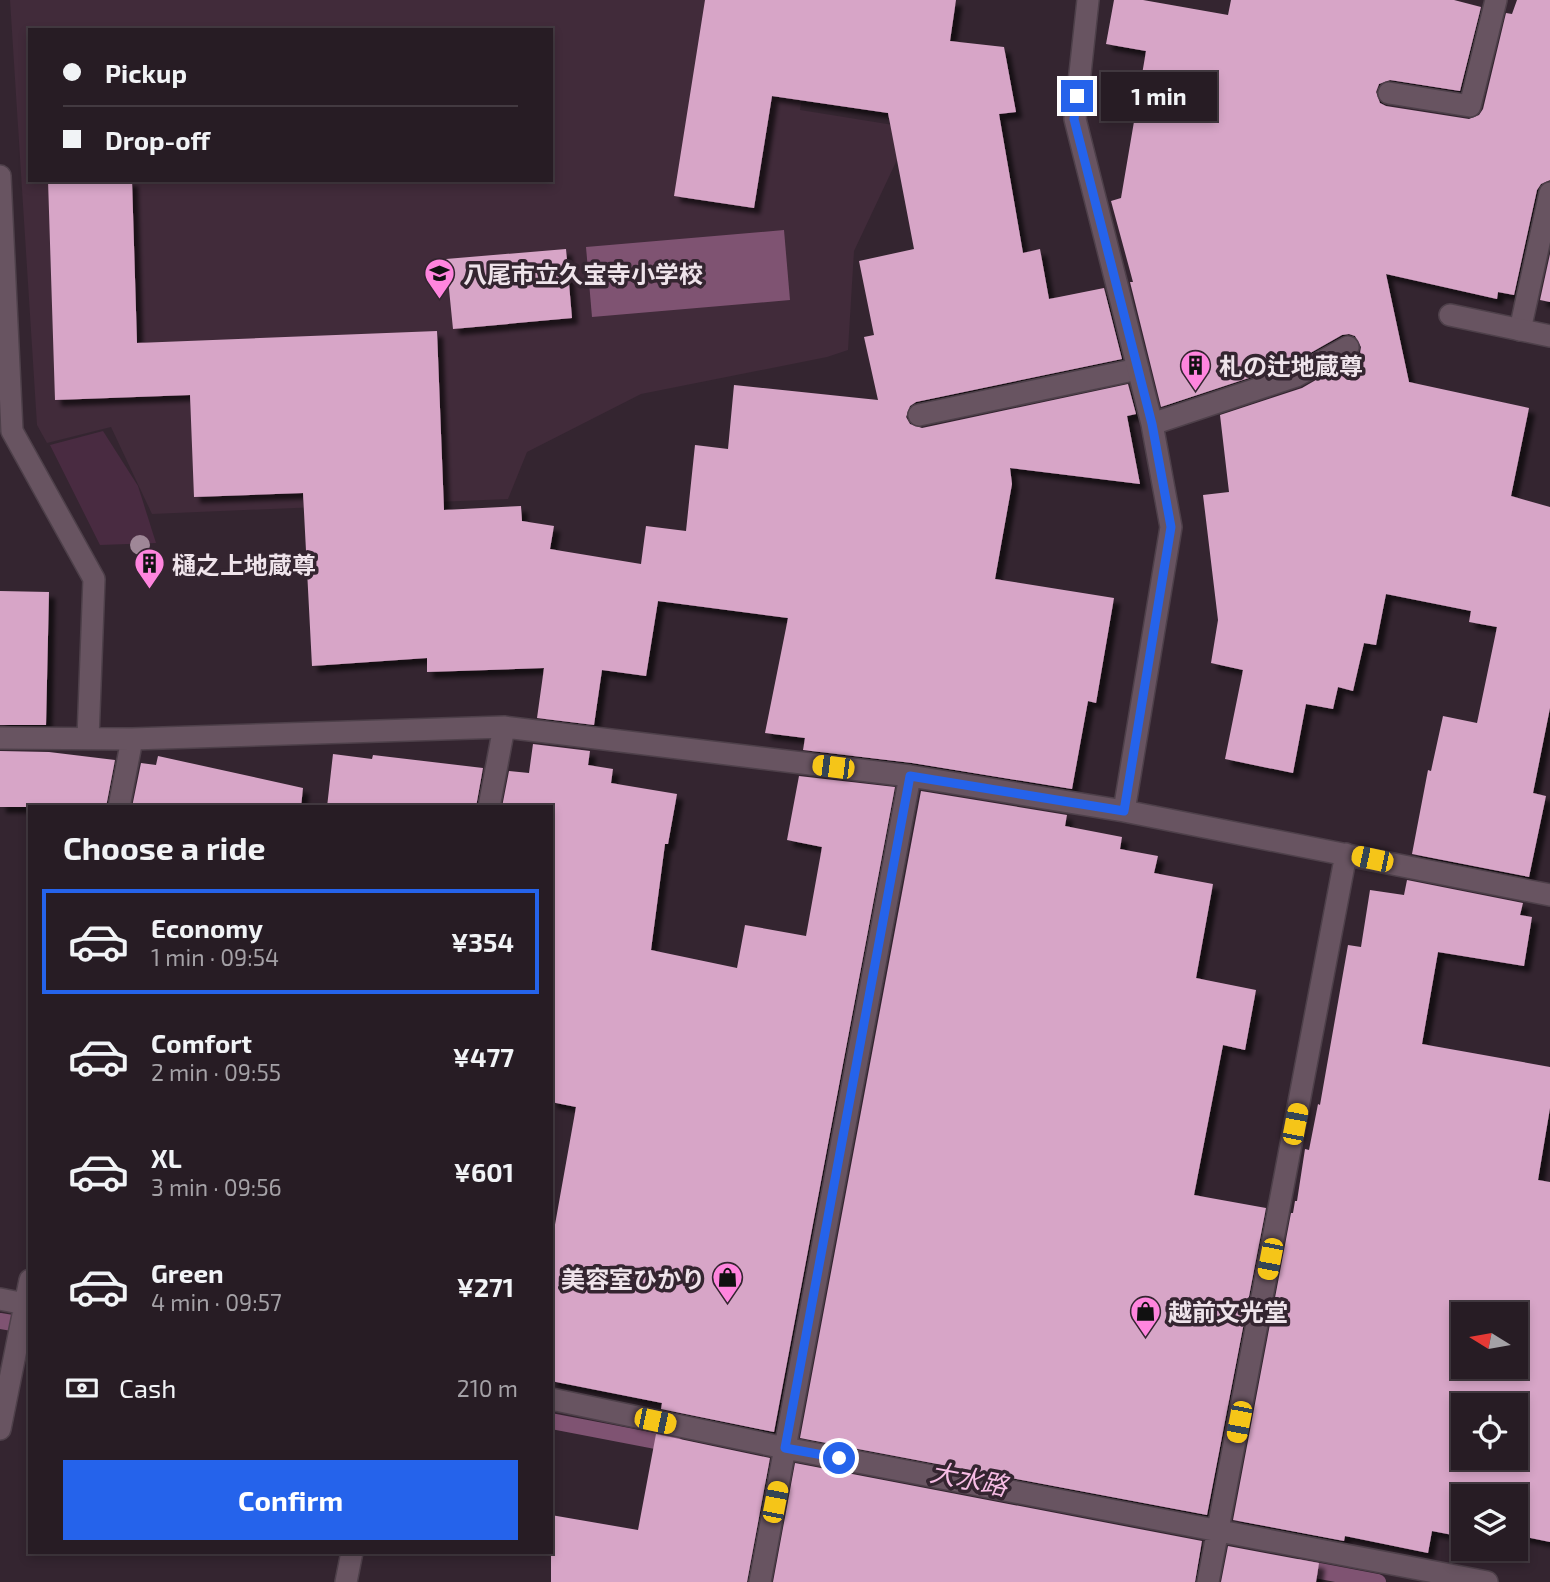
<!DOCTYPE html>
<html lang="en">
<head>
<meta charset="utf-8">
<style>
	:root { --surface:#271c24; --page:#332931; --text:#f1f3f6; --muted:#a4a1a6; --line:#433a41; --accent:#2563eb }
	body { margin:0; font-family:"Exo 2","Noto Sans JP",sans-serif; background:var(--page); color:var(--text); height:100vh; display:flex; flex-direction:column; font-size:26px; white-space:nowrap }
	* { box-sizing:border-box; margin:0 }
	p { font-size:23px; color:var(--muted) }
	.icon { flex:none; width:38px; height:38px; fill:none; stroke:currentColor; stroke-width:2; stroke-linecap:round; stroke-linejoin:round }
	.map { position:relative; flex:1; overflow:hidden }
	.side { position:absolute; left:28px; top:805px; width:525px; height:749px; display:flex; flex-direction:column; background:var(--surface); border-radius:0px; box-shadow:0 4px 10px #0003,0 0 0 2px var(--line) }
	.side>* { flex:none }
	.top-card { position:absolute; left:28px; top:28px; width:525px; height:154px; border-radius:0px; box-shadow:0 4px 10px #0003,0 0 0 2px var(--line); display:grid; align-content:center; height:154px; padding:0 35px; background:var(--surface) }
	.needle { width:46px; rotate:281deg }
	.fabs { position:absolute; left:1451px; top:1302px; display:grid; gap:14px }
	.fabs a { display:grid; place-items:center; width:77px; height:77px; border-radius:0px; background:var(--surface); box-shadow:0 4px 10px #0003,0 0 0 2px var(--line); font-size:35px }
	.end { position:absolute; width:32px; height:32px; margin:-16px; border:9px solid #2563eb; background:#fff; box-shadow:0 0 0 4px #fff }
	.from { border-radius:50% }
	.bubble { position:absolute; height:49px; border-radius:0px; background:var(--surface); box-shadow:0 4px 10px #0003,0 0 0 2px var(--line); font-size:23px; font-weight:700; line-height:49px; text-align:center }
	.car { position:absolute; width:21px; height:42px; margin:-21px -10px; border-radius:9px; box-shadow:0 0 5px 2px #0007; background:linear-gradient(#f5c518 24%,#345 0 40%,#f5c518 0 76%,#345 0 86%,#f5c518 0) }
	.top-card b { display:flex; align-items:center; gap:24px; height:66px; font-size:26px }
	.top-card b+b { border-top:2px solid var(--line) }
	.top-card i { width:18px; height:18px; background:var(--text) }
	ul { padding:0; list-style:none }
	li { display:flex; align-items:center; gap:21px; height:105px; margin:0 14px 10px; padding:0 21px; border:4px solid transparent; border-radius:0px }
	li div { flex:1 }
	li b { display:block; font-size:26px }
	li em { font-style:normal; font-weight:700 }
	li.on { border-color:var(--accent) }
	li>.icon { width:63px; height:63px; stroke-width:1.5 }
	h2 { padding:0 35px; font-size:32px; line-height:84px }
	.pay { display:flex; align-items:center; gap:18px; height:77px; padding:0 35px; font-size:26px }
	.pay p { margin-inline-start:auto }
	.action { display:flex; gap:14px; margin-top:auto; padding:14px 35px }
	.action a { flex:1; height:80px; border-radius:0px; background:var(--accent); color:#fff; font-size:28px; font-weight:700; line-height:80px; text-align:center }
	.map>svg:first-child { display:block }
</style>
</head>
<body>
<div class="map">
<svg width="1550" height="1582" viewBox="0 0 1550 1582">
	<defs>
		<filter id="shadow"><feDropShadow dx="6" dy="6" stdDeviation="2" flood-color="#0009"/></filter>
	</defs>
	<rect width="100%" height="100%" fill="#342530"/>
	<path fill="#412b3a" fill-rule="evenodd" d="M10,0H815L800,110L912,128L854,251L848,350L827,357L641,394L527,452L508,499L152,514L111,427L47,443L37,425ZM30,30H551V180H30Z"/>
	<path fill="#492b41" d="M103,431L138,486L156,543L100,545L50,445Z"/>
	<path fill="#7f5372" d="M784,230L790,300L592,317L586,247Z"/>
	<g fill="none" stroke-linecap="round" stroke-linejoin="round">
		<path stroke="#7f5372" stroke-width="16" d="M0,1321L30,1326
			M551,1421L676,1445
			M1299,1567L1378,1582"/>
	</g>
	<path fill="#d7a5c7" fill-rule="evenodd" filter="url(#shadow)" d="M705,0H956L950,41L1004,47L1016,112L999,114L1023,253L1040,249L1049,299L1104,288L1122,359L916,402L910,406L906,417L910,424L922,428L1128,384L1136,414L1127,416L1140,484L1010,468L1012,484L995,579L1114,598L1096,703L1088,701L1072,789L912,763L803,750L805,738L765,733L788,618L658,601L646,676L602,670L594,725L537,718L544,668L427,672V658L312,666L303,493L194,497L190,395L55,400L48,180H132L137,343L437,331L444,510L521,506L522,521L554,526L550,549L641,564L646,526L686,531L695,445L728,449L734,385L878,400L864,337L874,335L859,261L914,249L888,113L772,96L754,208L674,196Z
		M1114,0H1143L1228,15L1231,0H1454L1481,7L1460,91L1390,80L1379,84L1376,92L1380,103L1386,106L1469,119L1479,115L1483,109L1506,13L1512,14L1517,0H1550V180L1541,184L1537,190L1514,295L1498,292L1497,299L1386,274L1409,382L1529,408L1511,496L1550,507V708L1533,793L1546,796L1529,877L1412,854L1428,770L1431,771L1443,716L1477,723L1497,627L1469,622L1471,611L1386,594L1376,645L1364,643L1353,691L1338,687L1333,709L1306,704L1293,773L1225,759L1243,670L1211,663L1218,620L1203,495L1229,492L1220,415L1302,388L1354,358L1360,353L1361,347L1355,336L1349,334L1342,335L1291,364L1161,407L1130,282H1133L1111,201L1121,198L1146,51L1106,44Z
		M566,249L572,318L453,329L446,259Z
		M1550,254V302L1540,300Z
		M0,591L49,592L46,725H0Z
		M533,744L590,751L588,765L613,769L611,783L677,794L668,844H665L651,950L737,968L745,925L806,936L822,847L787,840L799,776L895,787L774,1432L661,1409L662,1403L551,1381V1247L576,1107L551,1102V807H502L509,771L529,773Z
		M0,751L49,752L115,760L106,807H0Z
		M333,754L372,759L373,755L483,768L476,807H327Z
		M158,756L303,788L301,807H132L141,763L156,765Z
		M921,791L1067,815L1065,826L1122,837L1120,849L1158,856L1154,873L1213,884L1196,978L1256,990L1245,1050L1223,1045L1194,1195L1266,1208L1207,1515L800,1438Z
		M1407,880L1523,903L1520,915L1532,917L1524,966L1438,952L1422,1044L1550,1067V1108L1538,1180L1550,1182V1542L1516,1535V1496H1463V1537L1432,1531L1428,1553L1345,1536L1344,1541L1233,1520L1291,1213H1293L1295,1201H1297L1305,1149L1309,1150L1318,1104L1320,1105L1348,945L1361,947L1370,890L1404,895ZM1463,1314H1516V1367H1463ZM1463,1405H1516V1458H1463Z
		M656,1434L770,1458L747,1582H551V1515L638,1530Z
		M795,1463L1202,1541L1195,1582H773Z
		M1228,1546L1319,1563L1316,1582H1221Z"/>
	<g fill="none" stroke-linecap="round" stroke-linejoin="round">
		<defs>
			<path id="lane" d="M1520,330L1550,193
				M919,415L1138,369"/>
			<path id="street" d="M1088,0L1075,119L1152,424L1171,527L1124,811
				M1389,93L1470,106L1496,0
				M0,176L12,431L94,579L88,738
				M1450,315L1550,336
				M1152,424L1296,376L1348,347
				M0,738L132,739L504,727L910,776L1124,811L1550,895
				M119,807L132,739
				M489,807L504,727
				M0,1299L30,1305
				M551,1399L785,1448L1487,1582
				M0,1429L30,1280
				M346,1582L352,1552
				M760,1582L910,776
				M1208,1582L1346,854"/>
		</defs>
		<use href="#lane" stroke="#4e404a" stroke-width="24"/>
		<use href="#street" stroke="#4e404a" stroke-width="24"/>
		<use href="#lane" stroke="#685461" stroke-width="21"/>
		<use href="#street" stroke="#685461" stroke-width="21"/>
	</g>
	<circle fill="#9f8797" cx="140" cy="545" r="10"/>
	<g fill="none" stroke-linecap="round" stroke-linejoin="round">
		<path stroke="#2563eb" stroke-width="9" d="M839,1458L785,1448L910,776L1124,811L1171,527L1152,424L1074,119L1077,96"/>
	</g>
	<defs>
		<symbol id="school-pin" viewBox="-11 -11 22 30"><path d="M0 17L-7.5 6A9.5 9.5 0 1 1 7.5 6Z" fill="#ff85de" stroke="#342530"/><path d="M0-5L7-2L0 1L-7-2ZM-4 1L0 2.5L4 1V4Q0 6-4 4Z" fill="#111"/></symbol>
		<symbol id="building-pin" viewBox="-11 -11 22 30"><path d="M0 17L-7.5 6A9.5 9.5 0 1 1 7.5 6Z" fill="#ff85de" stroke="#342530"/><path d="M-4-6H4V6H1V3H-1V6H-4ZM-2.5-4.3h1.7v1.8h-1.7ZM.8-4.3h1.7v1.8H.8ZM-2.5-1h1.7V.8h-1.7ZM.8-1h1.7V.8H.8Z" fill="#111"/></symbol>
		<symbol id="shop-pin" viewBox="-11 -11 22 30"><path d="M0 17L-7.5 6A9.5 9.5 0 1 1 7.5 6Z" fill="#ff85de" stroke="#342530"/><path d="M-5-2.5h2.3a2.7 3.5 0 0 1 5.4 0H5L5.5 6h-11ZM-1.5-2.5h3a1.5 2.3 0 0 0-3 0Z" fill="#111"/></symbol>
	</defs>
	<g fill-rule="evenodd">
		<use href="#school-pin" x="422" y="256" width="35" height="47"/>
		<use href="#building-pin" x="1178" y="348" width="35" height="47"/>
		<use href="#building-pin" x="132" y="546" width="35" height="47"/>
		<use href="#shop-pin" x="710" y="1260" width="35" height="47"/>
		<use href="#shop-pin" x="1128" y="1294" width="35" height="47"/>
	</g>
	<g text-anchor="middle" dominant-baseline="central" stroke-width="7" stroke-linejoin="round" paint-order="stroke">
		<g font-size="24" font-weight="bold" fill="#efe4eb" stroke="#342530" text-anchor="start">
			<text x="463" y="273">八尾市立久宝寺小学校</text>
			<text x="1219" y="365">札の辻地蔵尊</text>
			<text x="172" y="564">樋之上地蔵尊</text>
			<text x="705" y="1278" text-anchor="end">美容室ひかり</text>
			<text x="1168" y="1311">越前文光堂</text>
		</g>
		<g font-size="26" font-style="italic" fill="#f7bde5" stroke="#342530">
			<text transform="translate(969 1478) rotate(11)">大水路</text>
		</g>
	</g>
</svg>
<div class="fabs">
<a><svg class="needle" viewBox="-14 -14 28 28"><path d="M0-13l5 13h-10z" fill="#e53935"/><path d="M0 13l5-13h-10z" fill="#a4a1a6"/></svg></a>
<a><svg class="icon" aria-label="locate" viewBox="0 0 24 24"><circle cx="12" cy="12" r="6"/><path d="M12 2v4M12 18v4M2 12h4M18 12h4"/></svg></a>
<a><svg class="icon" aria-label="layers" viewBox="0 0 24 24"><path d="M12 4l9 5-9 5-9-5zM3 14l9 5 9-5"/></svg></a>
</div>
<i class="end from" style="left:839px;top:1458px"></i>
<i class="end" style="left:1077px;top:96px"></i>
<div class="bubble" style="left:1101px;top:72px;width:116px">1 min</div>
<i class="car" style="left:833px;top:767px;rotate:277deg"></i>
<i class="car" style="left:1372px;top:859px;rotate:282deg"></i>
<i class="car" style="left:1295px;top:1124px;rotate:11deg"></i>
<i class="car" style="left:1270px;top:1259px;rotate:191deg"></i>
<i class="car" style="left:655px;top:1421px;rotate:102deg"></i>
<i class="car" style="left:1239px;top:1422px;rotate:191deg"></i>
<i class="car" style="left:775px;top:1502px;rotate:11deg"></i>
<div class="top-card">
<b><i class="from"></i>Pickup</b>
<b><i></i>Drop-off</b>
</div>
<section class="side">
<h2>Choose a ride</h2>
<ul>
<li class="on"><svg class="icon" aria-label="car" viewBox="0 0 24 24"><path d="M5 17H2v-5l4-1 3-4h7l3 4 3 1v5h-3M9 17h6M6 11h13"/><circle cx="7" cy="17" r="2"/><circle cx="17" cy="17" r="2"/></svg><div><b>Economy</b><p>1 min · 09:54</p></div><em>¥354</em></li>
<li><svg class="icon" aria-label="car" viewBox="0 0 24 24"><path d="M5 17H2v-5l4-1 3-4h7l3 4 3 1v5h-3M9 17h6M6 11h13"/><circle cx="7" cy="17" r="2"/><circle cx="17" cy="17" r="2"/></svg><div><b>Comfort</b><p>2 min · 09:55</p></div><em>¥477</em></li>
<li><svg class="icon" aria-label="car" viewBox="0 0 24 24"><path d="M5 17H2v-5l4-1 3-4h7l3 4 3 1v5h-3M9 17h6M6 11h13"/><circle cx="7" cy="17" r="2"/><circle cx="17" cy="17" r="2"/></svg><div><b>XL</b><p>3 min · 09:56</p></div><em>¥601</em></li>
<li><svg class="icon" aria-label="car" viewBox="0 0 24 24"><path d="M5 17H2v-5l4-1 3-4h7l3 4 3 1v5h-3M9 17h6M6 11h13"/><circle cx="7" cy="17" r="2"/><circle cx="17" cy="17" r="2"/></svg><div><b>Green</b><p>4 min · 09:57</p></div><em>¥271</em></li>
</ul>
<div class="pay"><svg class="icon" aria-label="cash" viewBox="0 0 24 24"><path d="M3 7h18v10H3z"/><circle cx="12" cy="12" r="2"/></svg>Cash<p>210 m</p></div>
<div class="action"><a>Confirm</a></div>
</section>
</div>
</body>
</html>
